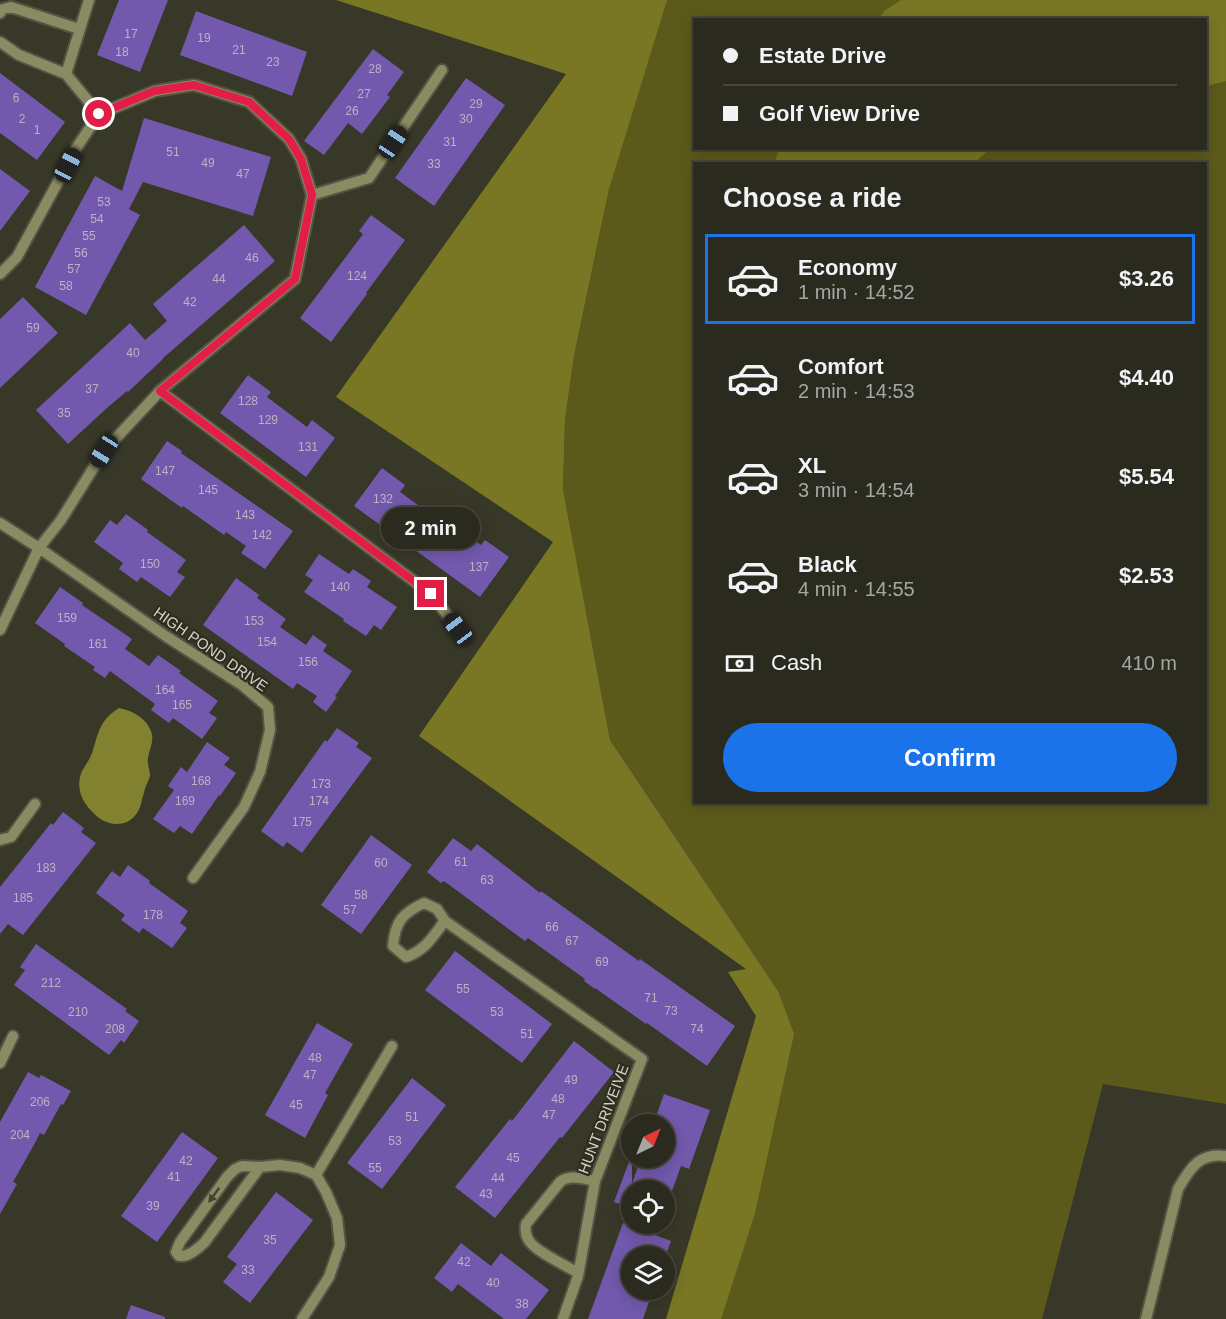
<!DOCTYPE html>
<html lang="en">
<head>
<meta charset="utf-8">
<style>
	:root { --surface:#2a2a1e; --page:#323227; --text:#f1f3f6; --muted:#a5a7a4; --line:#46463c; --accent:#1a73e8 }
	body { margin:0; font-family:Helvetica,sans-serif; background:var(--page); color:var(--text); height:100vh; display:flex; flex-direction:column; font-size:22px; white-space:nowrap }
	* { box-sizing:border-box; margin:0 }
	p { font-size:20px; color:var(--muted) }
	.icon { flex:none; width:33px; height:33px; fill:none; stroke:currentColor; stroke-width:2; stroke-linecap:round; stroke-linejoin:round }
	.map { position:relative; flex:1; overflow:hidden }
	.details { position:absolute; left:693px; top:162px; width:514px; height:642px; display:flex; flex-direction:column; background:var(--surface); border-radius:0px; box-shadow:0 3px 15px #0003,0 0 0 2px var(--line) }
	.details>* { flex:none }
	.hud { position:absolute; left:693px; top:18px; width:514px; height:132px; border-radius:0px; box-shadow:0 3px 15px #0003,0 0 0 2px var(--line); display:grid; align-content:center; height:132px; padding:0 30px; background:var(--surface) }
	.needle { width:39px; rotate:43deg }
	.buttons { position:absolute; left:621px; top:1114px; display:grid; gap:12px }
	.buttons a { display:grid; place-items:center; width:54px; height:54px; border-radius:50%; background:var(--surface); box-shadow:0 3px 15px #0003,0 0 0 2px var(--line); font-size:30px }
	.end { position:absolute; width:27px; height:27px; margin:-14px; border:8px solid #e11d48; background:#fff; box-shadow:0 0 0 3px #fff }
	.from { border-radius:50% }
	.bubble { position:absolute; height:42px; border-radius:21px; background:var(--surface); box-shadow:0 3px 15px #0003,0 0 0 2px var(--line); font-size:20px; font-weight:800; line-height:42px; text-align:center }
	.car { position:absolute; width:18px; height:36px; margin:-18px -9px; border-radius:8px; box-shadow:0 0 4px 2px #0007; background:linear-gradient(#222 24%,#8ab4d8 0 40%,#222 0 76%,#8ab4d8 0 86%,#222 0) }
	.hud b { display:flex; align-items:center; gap:21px; height:57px; font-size:22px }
	.hud b+b { border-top:2px solid var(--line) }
	.hud i { width:15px; height:15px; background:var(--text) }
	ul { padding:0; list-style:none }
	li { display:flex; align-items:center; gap:18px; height:90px; margin:0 12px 9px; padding:0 18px; border:3px solid transparent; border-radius:0px }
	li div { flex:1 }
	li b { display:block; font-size:22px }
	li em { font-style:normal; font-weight:800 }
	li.on { border-color:var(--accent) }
	li>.icon { width:54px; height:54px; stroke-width:1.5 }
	h2 { padding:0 30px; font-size:27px; line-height:72px }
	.pay { display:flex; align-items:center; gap:15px; height:66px; padding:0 30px; font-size:22px }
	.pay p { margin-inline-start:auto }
	.cta { display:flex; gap:12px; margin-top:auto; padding:12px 30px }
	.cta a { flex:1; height:69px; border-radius:36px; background:var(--accent); color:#fff; font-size:24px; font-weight:800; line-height:69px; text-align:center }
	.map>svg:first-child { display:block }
</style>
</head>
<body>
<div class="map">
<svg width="1226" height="1319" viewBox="0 0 1226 1319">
	<rect width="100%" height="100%" fill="#383828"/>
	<path fill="#5c5a1b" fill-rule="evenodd" d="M606,0H1226V1104L1103,1084L1042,1319H686L778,991L610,740L563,489L565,421L574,356L609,189ZM694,20H1206V148H694ZM694,164H1206V802H694Z"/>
	<path fill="#797724" d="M336,0H667L609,189L574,356L565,420L563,489L610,740L778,991L794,1034L755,1213L721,1319H666L756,1016L728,972L746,969L419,736L553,542L336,397L566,74Z
		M901,0H1226V81L1206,86V20L879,19L884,11Z
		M780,148H990V149L974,163H774Z"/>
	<path fill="#828130" d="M119,708C130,710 143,716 149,727C156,739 150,746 148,758C147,764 150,770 150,776C149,780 146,785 145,789C143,795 142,801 140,807C133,825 115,829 99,818C84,806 74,790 82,771C86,764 91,758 93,750C99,731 100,720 119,708Z"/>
	<path fill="#7259ad" d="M119,0H168L140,72L97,55Z
		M196,11L307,52L292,96L180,55Z
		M373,49L404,72L387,95L390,97L362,134L348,123L324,155L304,141Z
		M0,73L65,122L37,160L0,133Z
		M466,78L505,105L434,206L395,178Z
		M144,118L271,157L253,216L143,182L129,209L140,215L86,315L35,287L95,176L122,191Z
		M0,169L30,191L0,231Z
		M371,215L405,240L366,293L367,294L331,342L300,318L363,234L359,231Z
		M244,225L275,261L162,359H163L128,392L127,391L108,407L68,444L36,410L130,323L145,340L167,321L153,304Z
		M23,297L58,333L0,388V319Z
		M248,375L271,392L267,397L307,427L312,420L335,438L306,477L220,413Z
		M167,441L182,451L181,453L293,531L265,569L241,553L246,546L226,532L224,535L183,506L182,508L141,479Z
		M382,468L405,485L400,492L429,513L432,509L481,545L485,540L509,557L480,597L354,506Z
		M126,514L148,530L147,532L186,560L177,572L185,577L170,597L141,577L137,582L119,569L123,563L94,542L110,520L117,525Z
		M319,554L349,574L353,569L371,581L367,587L397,607L381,630L374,625L366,636L343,621L344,619L304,592L313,580L305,575Z
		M236,578L259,595L257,598L286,619L280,627L306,645L313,635L327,645L323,651L352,671L335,696L337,697L326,712L313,702L317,696L297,683L293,689L203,625Z
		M60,587L83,603L82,605L132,639L125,649L149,666L158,655L181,671L179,673L218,701L209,713L217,718L202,739L173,718L169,723L151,710L155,704L110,671L105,678L93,670L95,667L64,646L65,644L35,623Z
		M337,728L359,743L356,747L372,758L302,853L287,842L283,847L261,831L325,740L327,742Z
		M207,742L230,758L224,765L236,773L220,796L219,795L192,834L180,826L174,833L153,819L174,790L168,786L181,767L187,772Z
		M63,812L84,828L81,832L96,843L23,935L8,924L0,934V887L51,823L53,825Z
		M371,835L412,865L361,934L321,905Z
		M453,838L471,851L477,844L540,893L541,891L639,961L640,959L735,1026L707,1066L647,1023L646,1024L595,988V989L584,981L585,979L528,938L525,941L444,881L441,883L427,872Z
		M128,865L150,881L149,883L188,911L180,923L187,928L172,948L143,928L139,933L121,920L125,915L96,893L112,871L120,877Z
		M36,944L127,1009L125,1011L139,1021L124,1043L121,1040L109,1055L14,985L25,970L20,967Z
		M455,951L552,1024L522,1063L425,990Z
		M317,1023L353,1044L325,1093L328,1095L305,1138L265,1115Z
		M574,1041L614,1072L562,1138L560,1137L495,1218L455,1187L510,1119L512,1121Z
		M28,1072L39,1078L41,1075L71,1091L63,1105L61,1104L44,1135L40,1133L35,1143L13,1182L17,1184L0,1214V1122Z
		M412,1078L446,1105L382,1189L347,1163Z
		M664,1094L710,1110L689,1169L681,1166L672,1191H632V1209L614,1202L630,1159H632V1184L641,1158H664V1125H653Z
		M182,1132L218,1158L157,1242L121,1216Z
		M276,1192L313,1220L250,1303L223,1282L237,1264L227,1257Z
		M623,1223L671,1241L665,1257H632V1290H653L643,1319H588Z
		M461,1243L491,1266L501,1253L549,1290L526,1319H504L458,1284L452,1292L434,1278Z
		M131,1305L165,1317V1319H126Z"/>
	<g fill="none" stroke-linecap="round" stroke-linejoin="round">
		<defs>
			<path id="minor" d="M89,0L66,74L99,114
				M0,13L3,9L11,7L79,29
				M0,42L19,55L66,74
				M312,195L369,178L442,70
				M0,274L17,257L77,147L99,114L155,91L194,85L249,102L289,139L301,159L312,195L295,279L160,391L104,451L61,520L39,548L0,630
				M160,391L431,594L458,629
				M0,523L39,548L167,637L242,685L268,707L270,730L260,772L244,807L193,878
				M0,840L11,837L35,804
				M445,921C432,937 426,950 406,957L393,946C395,921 403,913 424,903L437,909L445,921L642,1059L595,1181L578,1276L563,1319
				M0,1063L13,1036
				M260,1167L204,1243C197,1249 189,1257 179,1256L176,1252L180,1242L227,1177L235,1169L242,1166L260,1167L280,1165L300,1168L316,1175L326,1192L337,1218L340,1245L329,1277L302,1319
				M316,1175L392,1046
				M578,1273C567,1266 537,1252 530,1242C526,1237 525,1230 526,1224L560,1182C570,1174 583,1179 595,1181
				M1146,1319L1178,1189C1190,1168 1200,1152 1226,1156"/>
		</defs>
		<use href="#minor" stroke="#545445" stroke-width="14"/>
		<use href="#minor" stroke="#8a8b62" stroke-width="10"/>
	</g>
	<defs><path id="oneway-solid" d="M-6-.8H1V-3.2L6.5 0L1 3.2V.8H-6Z" transform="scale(1.5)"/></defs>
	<use fill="#454530" href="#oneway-solid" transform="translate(214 1195) rotate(126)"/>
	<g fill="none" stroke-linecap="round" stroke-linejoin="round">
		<path stroke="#e11d48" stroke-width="8" d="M99,114L154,91L194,85L249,102L289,139L301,159L312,195L295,279L160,391L431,594"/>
	</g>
	<g text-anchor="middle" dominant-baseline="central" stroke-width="4.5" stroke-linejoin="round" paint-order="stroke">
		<g font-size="12" fill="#bab4c2">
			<text x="131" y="34">17</text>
			<text x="204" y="38">19</text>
			<text x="239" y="50">21</text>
			<text x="122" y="52">18</text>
			<text x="273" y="62">23</text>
			<text x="375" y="69">28</text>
			<text x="364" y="94">27</text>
			<text x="16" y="98">6</text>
			<text x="476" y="104">29</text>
			<text x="352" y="111">26</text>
			<text x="22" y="119">2</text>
			<text x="466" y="119">30</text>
			<text x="37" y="130">1</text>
			<text x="450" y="142">31</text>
			<text x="173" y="152">51</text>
			<text x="208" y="163">49</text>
			<text x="434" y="164">33</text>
			<text x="243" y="174">47</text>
			<text x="104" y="202">53</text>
			<text x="97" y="219">54</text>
			<text x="89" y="236">55</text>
			<text x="81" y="253">56</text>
			<text x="252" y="258">46</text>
			<text x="74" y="269">57</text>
			<text x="357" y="276">124</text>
			<text x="219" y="279">44</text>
			<text x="66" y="286">58</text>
			<text x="190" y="302">42</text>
			<text x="33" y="328">59</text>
			<text x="133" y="353">40</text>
			<text x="92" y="389">37</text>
			<text x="248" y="401">128</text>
			<text x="64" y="413">35</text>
			<text x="268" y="420">129</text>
			<text x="308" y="447">131</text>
			<text x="165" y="471">147</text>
			<text x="208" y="490">145</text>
			<text x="383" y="499">132</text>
			<text x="245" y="515">143</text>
			<text x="262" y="535">142</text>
			<text x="150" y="564">150</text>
			<text x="479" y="567">137</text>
			<text x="340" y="587">140</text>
			<text x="67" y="618">159</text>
			<text x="254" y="621">153</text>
			<text x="267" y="642">154</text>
			<text x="98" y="644">161</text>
			<text x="308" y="662">156</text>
			<text x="165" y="690">164</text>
			<text x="182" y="705">165</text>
			<text x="201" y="781">168</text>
			<text x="321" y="784">173</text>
			<text x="185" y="801">169</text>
			<text x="319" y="801">174</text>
			<text x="302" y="822">175</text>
			<text x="461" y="862">61</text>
			<text x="381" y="863">60</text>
			<text x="46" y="868">183</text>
			<text x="487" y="880">63</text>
			<text x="361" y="895">58</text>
			<text x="23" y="898">185</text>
			<text x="350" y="910">57</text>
			<text x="153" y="915">178</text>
			<text x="552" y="927">66</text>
			<text x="572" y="941">67</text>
			<text x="602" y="962">69</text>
			<text x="51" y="983">212</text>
			<text x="463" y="989">55</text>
			<text x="651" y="998">71</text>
			<text x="671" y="1011">73</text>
			<text x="78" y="1012">210</text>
			<text x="497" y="1012">53</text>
			<text x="115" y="1029">208</text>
			<text x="697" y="1029">74</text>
			<text x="527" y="1034">51</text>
			<text x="315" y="1058">48</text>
			<text x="310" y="1075">47</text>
			<text x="571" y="1080">49</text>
			<text x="558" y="1099">48</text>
			<text x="40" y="1102">206</text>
			<text x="296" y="1105">45</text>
			<text x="549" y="1115">47</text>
			<text x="412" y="1117">51</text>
			<text x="20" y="1135">204</text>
			<text x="395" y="1141">53</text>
			<text x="513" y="1158">45</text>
			<text x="186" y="1161">42</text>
			<text x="375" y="1168">55</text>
			<text x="174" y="1177">41</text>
			<text x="498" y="1178">44</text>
			<text x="486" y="1194">43</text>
			<text x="153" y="1206">39</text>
			<text x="270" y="1240">35</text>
			<text x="464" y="1262">42</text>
			<text x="248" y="1270">33</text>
			<text x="493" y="1283">40</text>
			<text x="522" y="1304">38</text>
		</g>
		<g font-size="15" fill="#d2d2c9" stroke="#2e2e1f">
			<text transform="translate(211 649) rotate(35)">HIGH POND DRIVE</text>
			<text transform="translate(603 1119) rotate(-69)">HUNT DRIVEIVE</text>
		</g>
	</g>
</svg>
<div class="buttons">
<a><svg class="needle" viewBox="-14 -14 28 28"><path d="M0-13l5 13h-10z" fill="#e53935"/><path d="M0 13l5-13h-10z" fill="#a5a7a4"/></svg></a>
<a><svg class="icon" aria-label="locate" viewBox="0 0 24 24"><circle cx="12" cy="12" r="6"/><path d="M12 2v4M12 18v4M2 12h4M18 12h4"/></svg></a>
<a><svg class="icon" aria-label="layers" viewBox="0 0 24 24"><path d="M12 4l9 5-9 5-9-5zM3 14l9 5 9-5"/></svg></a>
</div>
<i class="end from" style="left:99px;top:114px"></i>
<i class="end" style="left:431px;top:594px"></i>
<div class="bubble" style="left:381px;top:507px;width:99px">2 min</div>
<i class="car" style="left:393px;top:142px;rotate:34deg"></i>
<i class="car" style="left:68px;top:165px;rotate:28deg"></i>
<i class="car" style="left:104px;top:451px;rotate:212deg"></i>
<i class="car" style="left:458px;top:629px;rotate:323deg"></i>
<div class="hud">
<b><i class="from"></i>Estate Drive</b>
<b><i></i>Golf View Drive</b>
</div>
<section class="details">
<h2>Choose a ride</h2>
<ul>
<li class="on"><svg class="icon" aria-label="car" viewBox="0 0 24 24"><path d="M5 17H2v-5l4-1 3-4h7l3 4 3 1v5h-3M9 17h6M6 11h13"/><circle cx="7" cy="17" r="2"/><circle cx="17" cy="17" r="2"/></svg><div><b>Economy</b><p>1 min · 14:52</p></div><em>$3.26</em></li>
<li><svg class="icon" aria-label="car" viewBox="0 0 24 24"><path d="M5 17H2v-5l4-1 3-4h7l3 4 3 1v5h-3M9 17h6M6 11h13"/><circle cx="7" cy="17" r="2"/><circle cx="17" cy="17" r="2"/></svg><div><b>Comfort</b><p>2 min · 14:53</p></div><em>$4.40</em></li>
<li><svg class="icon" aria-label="car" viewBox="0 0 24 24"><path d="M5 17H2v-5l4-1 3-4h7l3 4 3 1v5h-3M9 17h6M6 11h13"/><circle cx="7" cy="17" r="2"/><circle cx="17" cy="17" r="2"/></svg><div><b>XL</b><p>3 min · 14:54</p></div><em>$5.54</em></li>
<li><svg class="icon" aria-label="car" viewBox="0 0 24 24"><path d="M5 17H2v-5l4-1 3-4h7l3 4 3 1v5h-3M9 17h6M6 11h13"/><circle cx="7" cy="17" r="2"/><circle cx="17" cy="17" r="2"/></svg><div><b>Black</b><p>4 min · 14:55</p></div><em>$2.53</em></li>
</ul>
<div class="pay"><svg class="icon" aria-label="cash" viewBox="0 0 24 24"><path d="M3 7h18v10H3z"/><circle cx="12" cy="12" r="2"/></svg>Cash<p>410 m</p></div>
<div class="cta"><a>Confirm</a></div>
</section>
</div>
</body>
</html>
